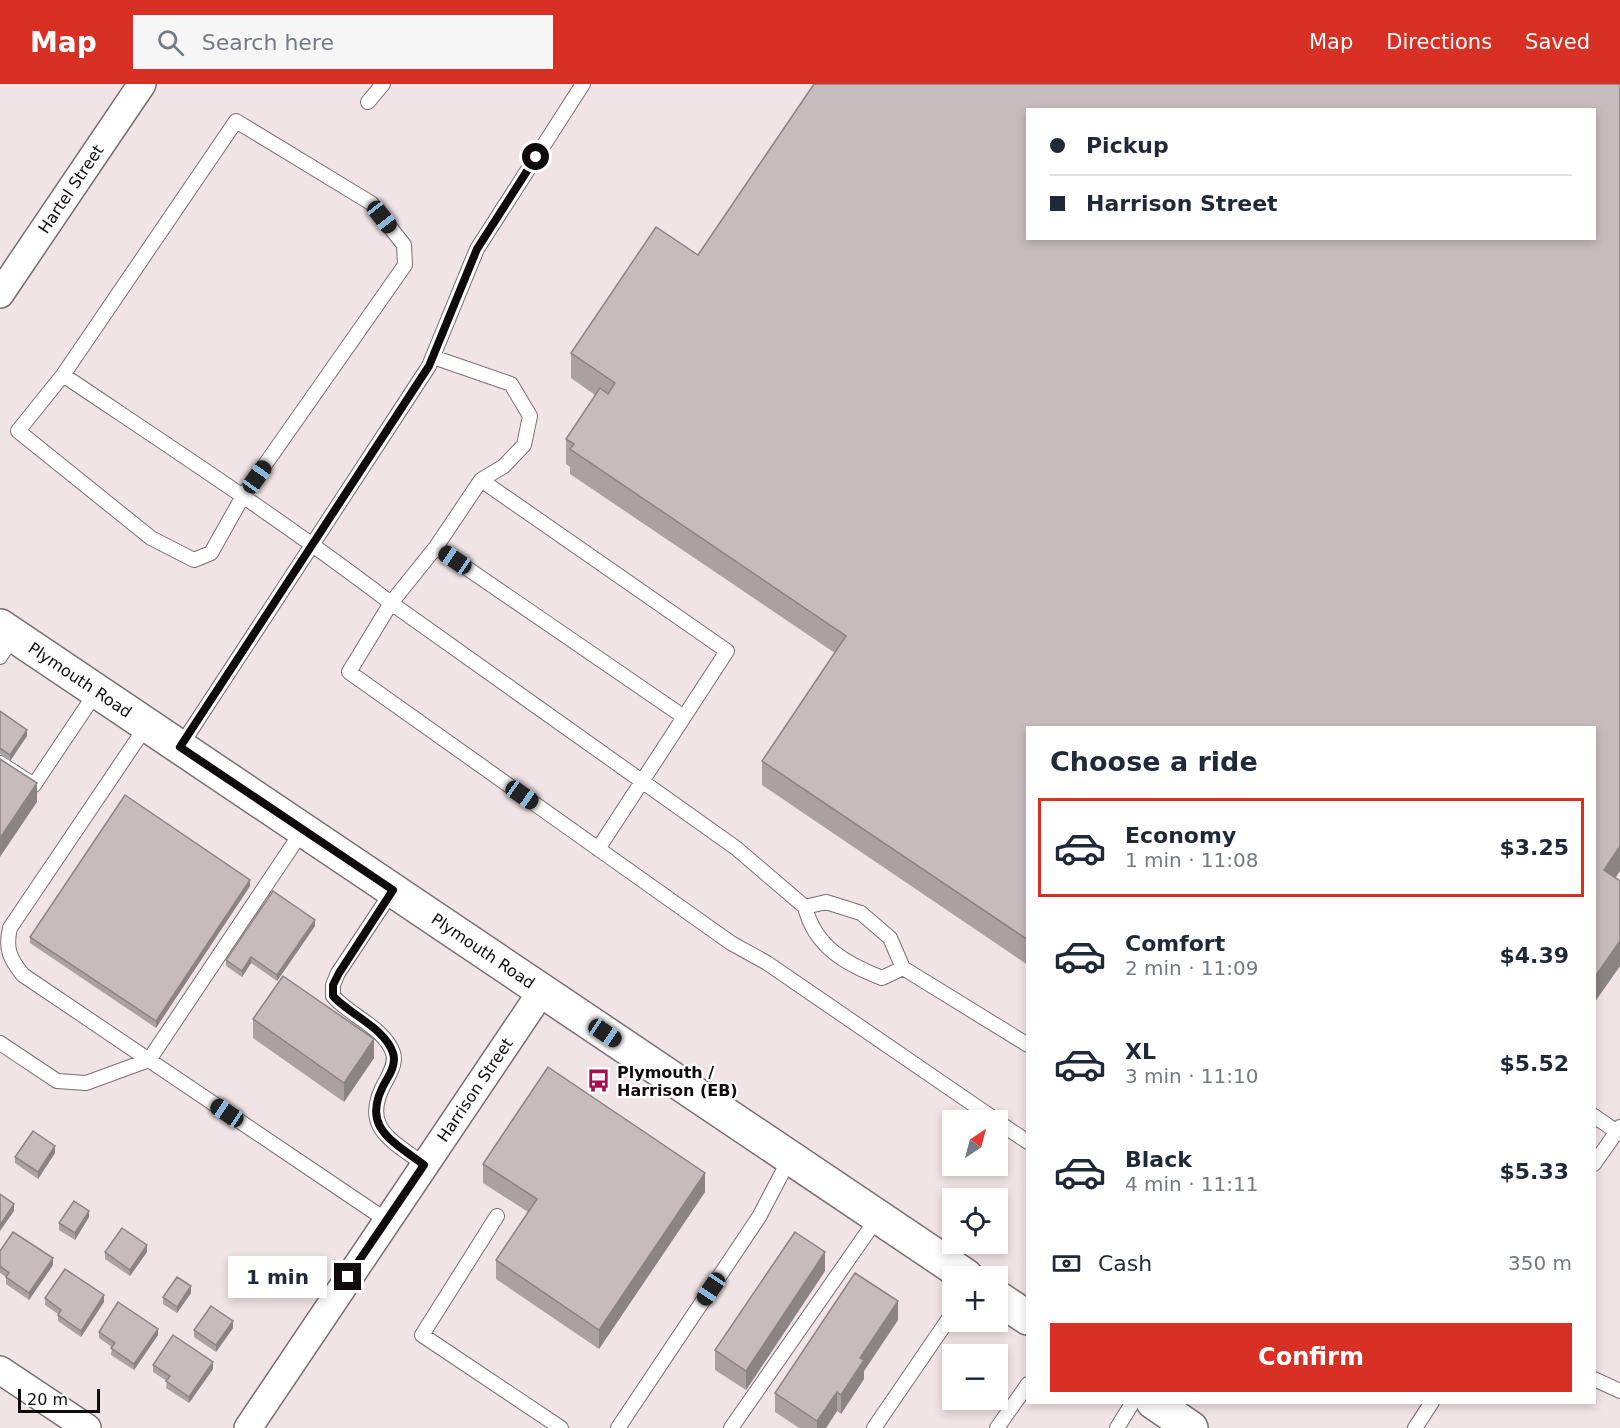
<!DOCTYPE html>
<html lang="en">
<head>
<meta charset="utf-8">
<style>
	:root { --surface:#fff; --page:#f6f6f7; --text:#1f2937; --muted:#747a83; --line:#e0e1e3; --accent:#d93025 }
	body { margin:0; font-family:"DejaVu Sans",sans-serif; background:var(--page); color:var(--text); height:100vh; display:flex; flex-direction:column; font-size:22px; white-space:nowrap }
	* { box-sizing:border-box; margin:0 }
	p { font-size:20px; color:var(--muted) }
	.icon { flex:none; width:33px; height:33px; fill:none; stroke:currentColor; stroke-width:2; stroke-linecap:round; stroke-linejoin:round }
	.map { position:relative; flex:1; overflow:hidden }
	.details { position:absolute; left:1026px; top:642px; width:570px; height:678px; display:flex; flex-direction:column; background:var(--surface); border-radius:0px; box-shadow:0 3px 9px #0003 }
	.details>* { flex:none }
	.guide { position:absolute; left:1026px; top:24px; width:570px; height:132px; border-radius:0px; box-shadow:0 3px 9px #0003; display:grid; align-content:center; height:132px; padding:0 24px; background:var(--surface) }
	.needle { width:39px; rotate:36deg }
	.fabs { position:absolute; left:942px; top:1026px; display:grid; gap:12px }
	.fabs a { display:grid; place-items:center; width:66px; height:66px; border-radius:0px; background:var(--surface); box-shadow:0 3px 9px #0003; font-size:30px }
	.scale { position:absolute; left:18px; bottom:15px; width:82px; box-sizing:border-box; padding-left:6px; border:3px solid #0f0b0c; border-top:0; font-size:16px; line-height:21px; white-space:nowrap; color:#0f0b0c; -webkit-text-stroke:4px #fff; paint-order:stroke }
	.end { position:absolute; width:27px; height:27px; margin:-14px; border:8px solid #0f0b0c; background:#fff; box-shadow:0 0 0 3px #fff }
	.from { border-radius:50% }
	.bubble { position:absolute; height:42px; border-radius:0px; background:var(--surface); box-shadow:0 3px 9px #0003; font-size:20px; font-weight:800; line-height:42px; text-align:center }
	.car { position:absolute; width:18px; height:36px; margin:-18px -9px; border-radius:8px; box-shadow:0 0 4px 2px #0007; background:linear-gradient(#222 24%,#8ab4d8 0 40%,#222 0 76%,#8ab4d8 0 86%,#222 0) }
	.guide b { display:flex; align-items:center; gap:21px; height:57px; font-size:22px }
	.guide b+b { border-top:2px solid var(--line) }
	.guide i { width:15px; height:15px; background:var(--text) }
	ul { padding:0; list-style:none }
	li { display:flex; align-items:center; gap:18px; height:99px; margin:0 12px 9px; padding:0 12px; border:3px solid transparent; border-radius:0px }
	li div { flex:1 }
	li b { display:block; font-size:22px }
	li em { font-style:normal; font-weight:800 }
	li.active { border-color:var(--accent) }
	li>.icon { width:54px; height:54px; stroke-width:1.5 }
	h2 { padding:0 24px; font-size:27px; line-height:72px }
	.pay { display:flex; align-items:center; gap:15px; height:66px; padding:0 24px; font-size:22px }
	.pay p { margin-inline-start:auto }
	.cta { display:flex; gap:12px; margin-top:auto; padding:12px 24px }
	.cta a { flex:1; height:69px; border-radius:0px; background:var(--accent); color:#fff; font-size:24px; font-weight:800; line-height:69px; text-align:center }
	header { display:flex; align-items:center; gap:36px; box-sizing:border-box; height:84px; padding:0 30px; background:var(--accent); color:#fff }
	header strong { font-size:28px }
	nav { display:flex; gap:33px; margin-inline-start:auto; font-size:21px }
	.search { width:420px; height:54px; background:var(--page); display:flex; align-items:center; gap:15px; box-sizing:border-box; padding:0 21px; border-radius:0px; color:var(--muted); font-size:22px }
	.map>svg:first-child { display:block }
</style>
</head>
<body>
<header>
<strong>Map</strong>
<div class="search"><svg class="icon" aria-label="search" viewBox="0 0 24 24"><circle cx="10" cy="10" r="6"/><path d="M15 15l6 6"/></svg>Search here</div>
<nav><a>Map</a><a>Directions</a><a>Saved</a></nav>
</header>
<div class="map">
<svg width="1620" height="1344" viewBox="0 0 1620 1344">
	<rect width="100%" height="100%" fill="#f1e4e6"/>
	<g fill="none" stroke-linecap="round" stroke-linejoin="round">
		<defs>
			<path id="service" d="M368,18L383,0
				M433,273L511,300L530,332L524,361L504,382L481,396L436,463L391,519L736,764L805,823
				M63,291L18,347L151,454L194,476L211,469L243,412L405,181L404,161L371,119L236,37L63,291C173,365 285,438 391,519L349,588L731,859L767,879L996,1036
				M481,396L727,567L598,765
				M436,463L684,633
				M0,573L14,551
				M147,641L10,844C5,865 10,875 23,891L386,1136
				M180,663L429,282L477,165L583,0
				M0,679L34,701L97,607
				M393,806L338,889L333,901V912C350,932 385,944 393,969C396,978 391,987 387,995C359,1042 389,1055 425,1081
				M903,884L882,894C846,880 815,863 805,823L826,818L861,829L890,854L903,884L1028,961
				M0,959L57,997L86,999L149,976L303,746
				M1594,1032L1620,1050
				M998,1038L1028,1058
				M1594,1080L1620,1043
				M497,1132L422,1251L561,1344
				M1594,1295L1620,1307
				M618,1344L759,1133L790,1074
				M731,1344L878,1133
				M874,1344L952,1230
				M997,1344L1028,1300
				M1117,1344L1133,1318
				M1415,1344L1432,1318"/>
			<path id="minor" d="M0,210L142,0
				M0,1286L87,1344
				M248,1344L542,907"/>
			<path id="secondary" d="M0,542L966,1192
				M998,1214L1028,1234
				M1153,1318L1191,1344"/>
		</defs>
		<use href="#service" stroke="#796e70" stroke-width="16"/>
		<use href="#minor" stroke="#796e70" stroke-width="30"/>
		<use href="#secondary" stroke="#796e70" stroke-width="36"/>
		<use href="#service" stroke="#fff" stroke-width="14"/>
		<use href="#minor" stroke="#fff" stroke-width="27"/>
		<use href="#secondary" stroke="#fff" stroke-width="33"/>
	</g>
	<path fill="#aba1a3" d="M571,269L1615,794L1620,797V882L1594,919L1028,644V881L762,701V677L835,569L570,390V383L566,380V355L595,311L571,294Z
		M0,627L27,652L10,677L0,670Z
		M250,802L156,944L30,859V853Z
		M315,842L277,897L251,879L242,893L226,882V876Z
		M253,935L374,974L344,1018L253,954Z
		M55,1069L38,1095L15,1079V1073Z
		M483,1080L705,1108L599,1265L496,1195V1176L528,1128L483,1099Z
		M89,1133L75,1156L59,1146V1139Z
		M0,1167L53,1181L29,1216L6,1200V1193L0,1189Z
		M105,1168H147L130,1192L105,1175Z
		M825,1187L746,1306L715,1286V1266Z
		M191,1209L177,1229L163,1220V1213Z
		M45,1214L104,1218L81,1253L58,1237V1230L45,1221Z
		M898,1236L864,1287V1295L841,1330L837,1327L826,1344H799L775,1328V1309Z
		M233,1244L216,1268L194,1253V1246Z
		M99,1248L158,1251L134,1286L111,1271L112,1263L99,1254Z
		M153,1281L213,1285L189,1319L166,1304L167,1297L153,1288Z"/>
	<path fill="#8b8384" d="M27,646V652L10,677V671Z
		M37,699V718L0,773V754Z
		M1620,762V787L1604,811V786Z
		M250,796V802L156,944V937Z
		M315,836V842L277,897V891Z
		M1620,857V882L1594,919V894Z
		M251,873V879L242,893V887Z
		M374,955V974L344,1018V999Z
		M55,1062V1069L38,1095V1088Z
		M705,1089V1108L599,1265V1246Z
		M14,1120V1127L0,1147V1141Z
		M89,1127V1133L75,1156V1149Z
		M147,1161V1168L130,1192V1186Z
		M825,1168V1187L746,1306V1287Z
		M53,1174V1181L29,1216V1209Z
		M191,1202V1209L177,1229V1223Z
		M104,1211V1218L81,1253V1247Z
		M898,1217V1236L864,1287V1295L841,1330V1311L860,1274Z
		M233,1237V1244L216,1268V1261Z
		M158,1245V1251L134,1286V1280Z
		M213,1278V1285L189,1319V1313Z
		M837,1308V1327L826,1344H817V1337Z"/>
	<path fill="#c7bbbd" stroke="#8b8384" stroke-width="1.5" fill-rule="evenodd" d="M814,0H1620V762L1604,786L1620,797V857L1594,894V644H1028V856L762,677L846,552L570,365L574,360L566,355L600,304L608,310L615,299L571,269L656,143L698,171ZM1028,26H1594V154H1028Z
		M0,627L27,646L10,671L0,664Z
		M0,675L37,699L0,754Z
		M125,711L250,796L156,937L30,853Z
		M273,807L315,836L277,891L251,873L242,887L226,876Z
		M283,892L374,955L344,999L253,935Z
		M548,983L705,1089L599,1246L496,1176L537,1115L483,1080Z
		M33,1047L55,1062L38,1088L15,1073Z
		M0,1110L14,1120L0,1141Z
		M74,1117L89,1127L75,1149L59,1139Z
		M122,1144L147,1161L130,1186L105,1168Z
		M13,1148L53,1174L29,1209L6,1193L9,1189L0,1182V1167Z
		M795,1148L825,1168L746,1287L715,1266Z
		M65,1185L104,1211L81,1247L58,1231L61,1226L45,1214Z
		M855,1189L898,1217L860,1274L864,1276L841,1311L837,1308L817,1337L775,1309Z
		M177,1193L191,1202L177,1223L163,1213Z
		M118,1218L158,1245L134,1280L111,1264L115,1259L99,1248Z
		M211,1222L233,1237L216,1261L194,1246Z
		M173,1251L213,1278L189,1313L166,1297L170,1292L153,1281Z"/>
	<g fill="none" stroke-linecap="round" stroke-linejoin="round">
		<path stroke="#0f0b0c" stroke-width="8" d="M348,1193L424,1081C389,1055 359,1041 387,995C392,987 396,978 393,969C385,944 350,931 333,912V901L339,889L393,806L180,663L429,282L477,165L536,73"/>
	</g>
	<defs>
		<symbol id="bus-bare" viewBox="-9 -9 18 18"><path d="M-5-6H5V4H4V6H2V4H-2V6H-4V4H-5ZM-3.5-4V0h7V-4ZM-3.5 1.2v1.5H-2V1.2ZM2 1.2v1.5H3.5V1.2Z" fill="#a50f4a" stroke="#fff" stroke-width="2.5" paint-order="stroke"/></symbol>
	</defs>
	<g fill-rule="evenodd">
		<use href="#bus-bare" x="582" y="980" width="33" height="33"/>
	</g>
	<g text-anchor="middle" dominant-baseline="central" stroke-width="4.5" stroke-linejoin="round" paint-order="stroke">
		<g font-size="16" fill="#0f0b0c" stroke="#fff">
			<text transform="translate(71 105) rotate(-56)">Hartel Street</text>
			<text transform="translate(80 596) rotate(34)">Plymouth Road</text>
			<text transform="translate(483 867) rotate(34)">Plymouth Road</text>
			<text transform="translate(475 1006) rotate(-56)">Harrison Street</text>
		</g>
		<g font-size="16" font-weight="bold" fill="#0f0b0c" stroke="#fff" text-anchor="start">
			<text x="617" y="988">Plymouth /<tspan x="617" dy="18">Harrison (EB)</tspan></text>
		</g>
	</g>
</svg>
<div class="fabs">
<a><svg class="needle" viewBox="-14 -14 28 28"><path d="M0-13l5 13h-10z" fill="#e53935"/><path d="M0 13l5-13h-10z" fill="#747a83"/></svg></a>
<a><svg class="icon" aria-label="locate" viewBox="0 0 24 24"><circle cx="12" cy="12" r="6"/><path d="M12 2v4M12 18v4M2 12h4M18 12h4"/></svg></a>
<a>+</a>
<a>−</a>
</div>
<div class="scale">20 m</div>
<i class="end from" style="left:536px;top:73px"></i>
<i class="end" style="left:348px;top:1193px"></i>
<div class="bubble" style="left:228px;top:1172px;width:99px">1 min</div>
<i class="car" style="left:382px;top:133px;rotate:142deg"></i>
<i class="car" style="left:257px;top:393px;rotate:35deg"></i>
<i class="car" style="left:455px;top:476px;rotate:304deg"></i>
<i class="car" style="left:522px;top:711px;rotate:125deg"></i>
<i class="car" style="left:605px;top:949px;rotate:124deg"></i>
<i class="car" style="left:227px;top:1029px;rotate:304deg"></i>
<i class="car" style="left:711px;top:1205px;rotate:214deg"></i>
<div class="guide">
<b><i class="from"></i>Pickup</b>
<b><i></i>Harrison Street</b>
</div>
<section class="details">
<h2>Choose a ride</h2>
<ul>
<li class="active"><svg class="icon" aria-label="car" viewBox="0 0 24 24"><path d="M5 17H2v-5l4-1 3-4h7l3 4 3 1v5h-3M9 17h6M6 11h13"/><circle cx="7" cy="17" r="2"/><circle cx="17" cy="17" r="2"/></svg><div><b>Economy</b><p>1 min · 11:08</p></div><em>$3.25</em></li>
<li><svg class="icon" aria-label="car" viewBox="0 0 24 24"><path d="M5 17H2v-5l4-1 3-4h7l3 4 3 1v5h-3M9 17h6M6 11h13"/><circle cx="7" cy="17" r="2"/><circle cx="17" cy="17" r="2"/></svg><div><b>Comfort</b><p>2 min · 11:09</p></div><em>$4.39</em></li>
<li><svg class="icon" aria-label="car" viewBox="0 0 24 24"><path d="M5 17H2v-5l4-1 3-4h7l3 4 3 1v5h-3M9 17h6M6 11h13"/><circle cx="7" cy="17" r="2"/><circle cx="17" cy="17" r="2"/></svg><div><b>XL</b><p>3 min · 11:10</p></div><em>$5.52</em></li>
<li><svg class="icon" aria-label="car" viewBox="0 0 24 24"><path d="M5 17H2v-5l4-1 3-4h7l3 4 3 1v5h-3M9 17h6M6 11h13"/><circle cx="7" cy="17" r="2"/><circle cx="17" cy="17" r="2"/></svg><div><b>Black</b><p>4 min · 11:11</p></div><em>$5.33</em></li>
</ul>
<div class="pay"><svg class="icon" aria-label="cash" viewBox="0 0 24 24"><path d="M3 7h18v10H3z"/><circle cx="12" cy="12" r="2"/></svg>Cash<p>350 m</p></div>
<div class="cta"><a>Confirm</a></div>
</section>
</div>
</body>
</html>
